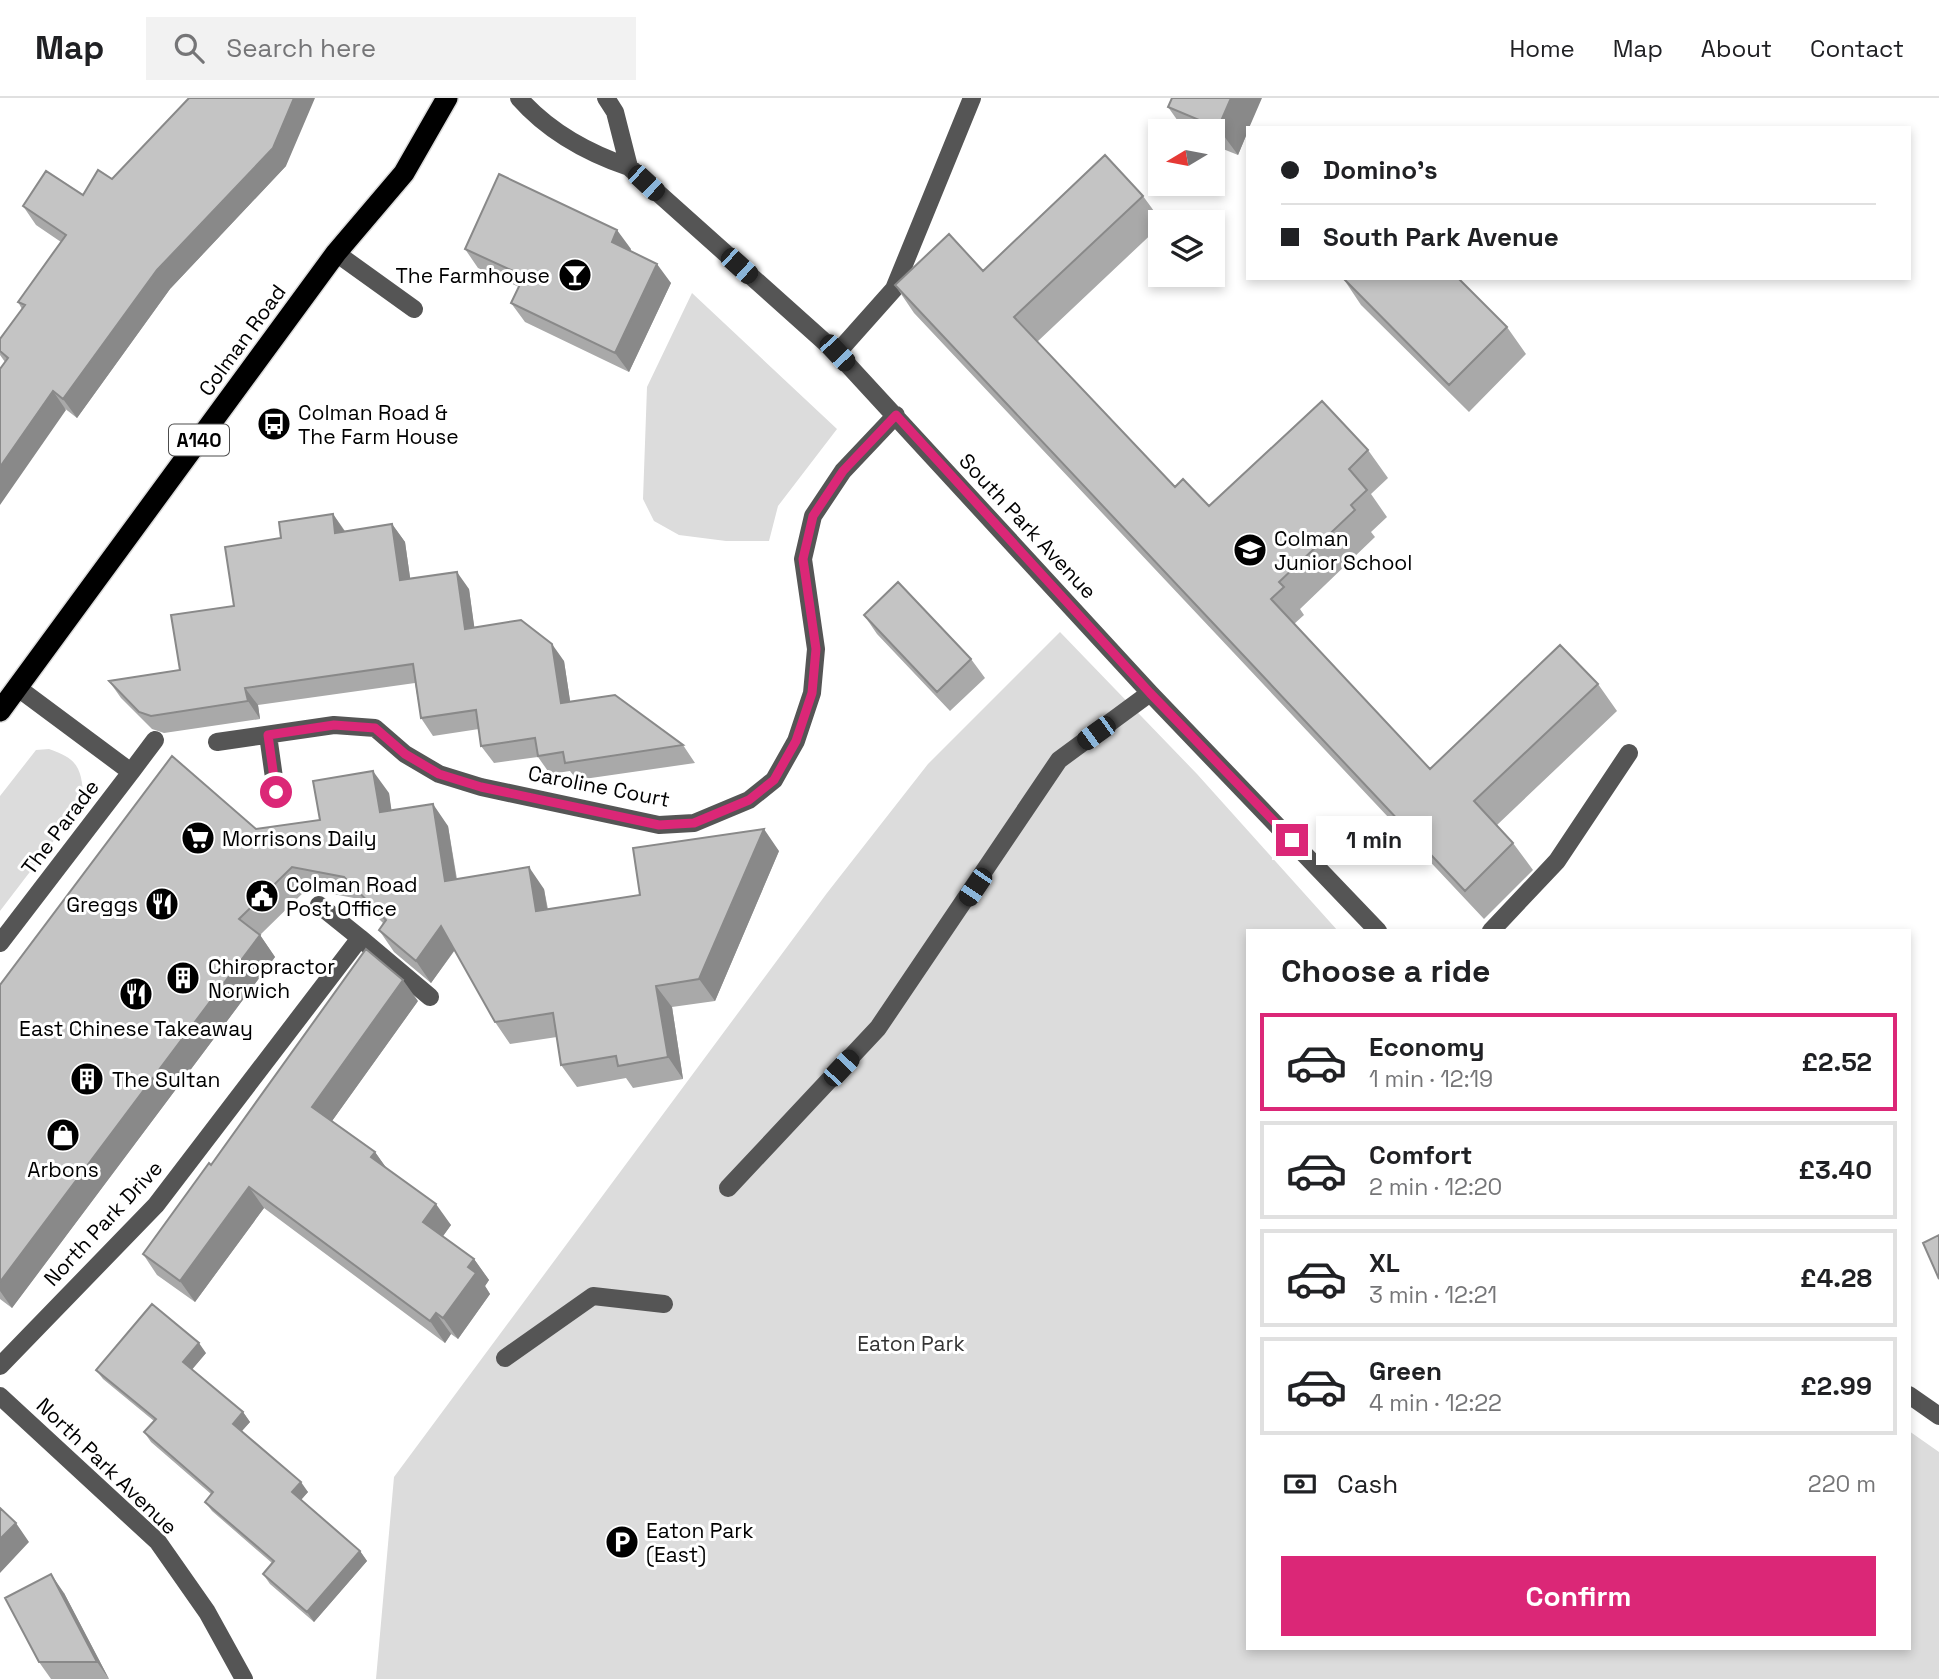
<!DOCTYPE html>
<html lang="en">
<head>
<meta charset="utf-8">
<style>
	:root { --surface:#fff; --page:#f2f2f2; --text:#202124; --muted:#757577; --line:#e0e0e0; --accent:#db2777 }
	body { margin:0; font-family:"Space Grotesk",sans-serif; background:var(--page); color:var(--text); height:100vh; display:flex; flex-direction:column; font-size:26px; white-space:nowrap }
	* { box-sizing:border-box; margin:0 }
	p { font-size:23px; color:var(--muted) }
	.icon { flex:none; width:38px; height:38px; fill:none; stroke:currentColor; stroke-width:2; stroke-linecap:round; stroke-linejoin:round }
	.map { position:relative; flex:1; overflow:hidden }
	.details { position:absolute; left:1246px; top:831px; width:665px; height:721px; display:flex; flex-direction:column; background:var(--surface); border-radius:0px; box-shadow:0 4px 10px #0003 }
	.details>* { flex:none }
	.banner { position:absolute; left:1246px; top:28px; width:665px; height:154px; border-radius:0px; box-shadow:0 4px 10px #0003; display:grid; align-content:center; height:154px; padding:0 35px; background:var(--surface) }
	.needle { width:46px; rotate:260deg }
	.controls { position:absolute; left:1148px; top:21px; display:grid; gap:14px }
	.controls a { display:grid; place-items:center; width:77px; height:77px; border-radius:0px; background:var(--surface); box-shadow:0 4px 10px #0003; font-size:35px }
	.end { position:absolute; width:32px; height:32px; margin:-16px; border:9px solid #db2777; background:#fff; box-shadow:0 0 0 4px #fff }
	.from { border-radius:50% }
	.bubble { position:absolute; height:49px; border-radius:0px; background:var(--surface); box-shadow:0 4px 10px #0003; font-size:23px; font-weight:800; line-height:49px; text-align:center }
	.car { position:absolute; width:21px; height:42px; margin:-21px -10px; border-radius:9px; box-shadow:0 0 5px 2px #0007; background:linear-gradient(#222 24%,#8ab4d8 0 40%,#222 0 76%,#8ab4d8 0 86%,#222 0) }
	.banner b { display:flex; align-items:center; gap:24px; height:66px; font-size:26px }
	.banner b+b { border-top:2px solid var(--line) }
	.banner i { width:18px; height:18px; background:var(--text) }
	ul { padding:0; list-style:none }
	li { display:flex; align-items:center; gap:21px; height:98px; margin:0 14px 10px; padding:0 21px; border:4px solid var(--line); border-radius:0px }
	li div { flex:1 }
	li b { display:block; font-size:26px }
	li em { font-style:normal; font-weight:800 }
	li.current { border-color:var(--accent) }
	li>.icon { width:63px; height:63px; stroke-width:1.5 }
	h2 { padding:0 35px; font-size:32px; line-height:84px }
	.pay { display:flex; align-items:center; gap:18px; height:77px; padding:0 35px; font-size:26px }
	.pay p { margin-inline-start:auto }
	.primary-button { display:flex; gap:14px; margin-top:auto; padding:14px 35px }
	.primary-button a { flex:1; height:80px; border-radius:0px; background:var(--accent); color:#fff; font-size:28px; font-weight:800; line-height:80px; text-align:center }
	header { display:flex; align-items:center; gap:42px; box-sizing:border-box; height:98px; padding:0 35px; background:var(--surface); border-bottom:2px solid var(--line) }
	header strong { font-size:33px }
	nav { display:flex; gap:38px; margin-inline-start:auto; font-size:24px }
	.search { width:490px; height:63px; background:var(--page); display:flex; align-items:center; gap:18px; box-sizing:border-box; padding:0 24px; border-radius:0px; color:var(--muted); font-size:26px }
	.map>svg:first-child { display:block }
</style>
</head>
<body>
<header>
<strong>Map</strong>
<div class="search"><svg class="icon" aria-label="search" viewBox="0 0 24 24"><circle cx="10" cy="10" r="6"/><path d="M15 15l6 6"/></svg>Search here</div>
<nav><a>Home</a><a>Map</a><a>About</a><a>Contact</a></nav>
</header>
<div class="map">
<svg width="1939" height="1581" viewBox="0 0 1939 1581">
	<rect width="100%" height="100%" fill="#fff"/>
	<path fill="#dcdcdc" d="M692,195L837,331L778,408L769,443H726L679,437L654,423L643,401L647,289Z
		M1060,534L1197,676L1338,833H1248V1550H1909V1333L1939,1354V1581H376L394,1379L827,795L928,666Z
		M49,651C81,662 81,672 84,703L0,813V698L36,652Z"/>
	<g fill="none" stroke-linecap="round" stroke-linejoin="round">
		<defs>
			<path id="highway" d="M0,613L336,155L404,75L447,0"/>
		</defs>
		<use href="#highway" stroke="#dbdbdb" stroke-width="24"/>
		<path stroke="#555" stroke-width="18" d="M519,0C548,33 588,55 629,69L837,255L1150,595L1378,833
			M606,0L615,14L629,69
			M336,155L414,211
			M837,255L894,191L972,0
			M268,637L276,694
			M217,644L334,627L375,630L405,656L439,676L481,689L659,727L694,725L749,702L774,682L796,643L812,595L816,551L803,461L813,418L843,373L896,317
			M131,674L155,642
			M319,807L360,840
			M1491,833L1557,763L1629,655
			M0,845L131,674L18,590
			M728,1090L878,930L1059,662L1150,595
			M505,1260L593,1198L664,1206
			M0,1268L156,1107L360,840L430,899
			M1909,1297L1939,1318
			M0,1298L158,1444L207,1514L244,1581"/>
		<use href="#highway" stroke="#000" stroke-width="21"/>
	</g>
	<path fill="#a9a9a9" d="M1168,9L1248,30V33L1238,57L1213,47V33H1185Z
		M286,68L170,191L77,320L5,264L0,257V241L22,211L18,204L61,144L36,127L23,108L83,97L112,81Z
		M1143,98L1162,124H1160V128L1037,244L1175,389L1209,408L1368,352L1388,380L1371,396L1387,419L1371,434L1375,439L1300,511L1304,517L1294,526L1430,671L1598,586L1617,613L1497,727L1513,745L1533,772L1484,821L914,215L895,187L983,173Z
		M465,151H631L630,153L671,185L629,274L525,224L511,205L519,189L478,170Z
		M1343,180L1507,229L1526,256L1469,314L1361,207Z
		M333,416L345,433L392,426L405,444L410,480L469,491L474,529L564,563L570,603L683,647L695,665L577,682L570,673L550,676L538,659L494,665L481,648L479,631L433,638L421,620L415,585L258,607L260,621L164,635L152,631L121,600L109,583L180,572L234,508L281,440Z
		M864,517L971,561L985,580L950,613L877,536Z
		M389,695L391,713L448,728L457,781L544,791L548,811L640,797L779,753L715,903L672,909L683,981L633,990L626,980L577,989L561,967L557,939L510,946L495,924L455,852L431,885L394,854L379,832L383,825L359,801L307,791L260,837L275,859L12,1210L0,1201V887L256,731L320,722Z
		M418,903L332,1023L375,1054L386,1070L451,1127L443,1138L474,1161L489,1182L485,1188L490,1196L458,1241L451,1236L445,1245L264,1110L195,1204L157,1177L143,1156L211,1067Z
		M206,1255L192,1271L243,1314L250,1324L242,1333L308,1394L301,1402L360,1453L367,1463L314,1524L270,1486L263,1476L272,1465L212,1413L205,1404L211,1396L151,1344L144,1334L154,1323L103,1281L96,1272Z
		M64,1495L109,1581H51L39,1564Z"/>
	<path fill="#898989" d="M294,0H315L286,68L170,191L77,320L63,301L157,172Z
		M1231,0H1262L1249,30H1248V33L1238,57L1218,30Z
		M617,132L631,151L625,163L612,144Z
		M657,166L671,185L629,274L615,255Z
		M53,293L66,312L0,407V369Z
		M333,416L345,434L335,435Z
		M392,426L405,444L413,500L400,482Z
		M457,474L469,491L477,548L465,531Z
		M552,546L564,563L573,622L561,605Z
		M245,590L258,607L260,621L248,603Z
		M373,673L389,695L395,736L380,714Z
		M433,706L448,728L460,805L445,783Z
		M764,731L779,753L715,903L699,881Z
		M529,769L544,791L551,835L536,813Z
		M441,828L456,850L431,885L416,863Z
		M260,837L275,859L12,1210L0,1193V1184Z
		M403,882L418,903L327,1030L312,1009Z
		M656,888L672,909L683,981L668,959Z
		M375,1054L390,1075L371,1059Z
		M249,1089L264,1110L195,1204L180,1183Z
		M436,1106L451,1127L438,1145L423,1124Z
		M474,1161L489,1182L485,1188L490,1196L458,1241L443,1220L468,1169Z
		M436,1215L451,1236L445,1245L430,1223Z
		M199,1245L206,1255L190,1274L183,1264Z
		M243,1314L250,1324L240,1335L233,1326Z
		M301,1384L308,1394L299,1404L292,1394Z
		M16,1425L29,1444L0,1475V1441Z
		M360,1453L367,1463L314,1524L307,1514Z
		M51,1476L64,1495L109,1581L97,1564Z"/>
	<path fill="#c4c4c4" stroke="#898989" stroke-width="2" d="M189,0H294L273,50L157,172L63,301L53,293L0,369V271L8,260L0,253V241L25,207L18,204L66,137L23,108L46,73L83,97L98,72L112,81Z
		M1172,0H1231L1218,30L1168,9Z
		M1105,57L1143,98L1014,219L1175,389L1183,381L1209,408L1322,303L1368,352L1349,371L1367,392L1351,407L1355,412L1279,484L1284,489L1271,501L1430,671L1560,547L1598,586L1474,703L1513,745L1465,793L895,187L949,136L983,173Z
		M499,76L617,132L612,144L657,166L615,255L511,205L524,178L465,151Z
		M1343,180H1458L1507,229L1449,287Z
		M333,416L335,435L392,426L400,482L457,474L465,531L521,522L552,546L561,605L615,597L683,647L565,665L563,654L538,658L535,640L481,648L476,612L421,620L413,566L245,590L248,603L151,618L139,614L109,583L180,572L171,517L234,508L225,449L281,440L279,424Z
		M898,484L971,561L937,594L864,517Z
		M172,658L256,731L320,722L313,683L373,673L380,714L433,706L445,783L529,769L536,813L640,797L633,750L764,731L699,881L656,888L668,959L618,968L616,958L561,967L553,915L495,924L441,828L416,863L379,832L386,822L344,779L292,769L239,821L260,837L0,1184V887Z
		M366,851L403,882L312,1009L375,1054L371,1059L436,1106L423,1124L474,1161L468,1169L476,1175L443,1220L436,1215L430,1223L249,1089L180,1183L143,1156L209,1065L211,1067Z
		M1939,1137V1181L1923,1145Z
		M152,1206L199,1245L183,1264L243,1314L233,1326L301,1384L292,1394L360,1453L307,1514L263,1476L274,1463L205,1404L213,1394L144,1334L156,1321L96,1272Z
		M0,1410L16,1425L0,1441Z
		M51,1476L97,1564H39L5,1500Z"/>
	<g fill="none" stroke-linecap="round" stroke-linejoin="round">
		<path stroke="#db2777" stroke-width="9" d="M276,694L268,637L334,627L375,630L405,656L439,676L481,689L659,727L694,725L749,702L774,682L796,643L812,595L816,551L803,461L813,418L843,373L896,317L1150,595L1292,742"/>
	</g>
	<defs>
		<symbol id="bar-disc" viewBox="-11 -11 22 22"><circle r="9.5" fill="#000" stroke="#fff"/><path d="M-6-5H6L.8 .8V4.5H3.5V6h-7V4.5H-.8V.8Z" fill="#fff"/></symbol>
		<symbol id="bus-disc" viewBox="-11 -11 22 22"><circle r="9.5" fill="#000" stroke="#fff"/><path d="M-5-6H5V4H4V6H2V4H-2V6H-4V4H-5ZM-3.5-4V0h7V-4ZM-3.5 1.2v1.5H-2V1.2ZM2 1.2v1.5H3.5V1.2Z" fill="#fff"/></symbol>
		<symbol id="school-disc" viewBox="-11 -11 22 22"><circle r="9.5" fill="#000" stroke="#fff"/><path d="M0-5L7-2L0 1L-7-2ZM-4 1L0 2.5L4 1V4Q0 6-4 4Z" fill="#fff"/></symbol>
		<symbol id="supermarket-disc" viewBox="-11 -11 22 22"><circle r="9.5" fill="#000" stroke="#fff"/><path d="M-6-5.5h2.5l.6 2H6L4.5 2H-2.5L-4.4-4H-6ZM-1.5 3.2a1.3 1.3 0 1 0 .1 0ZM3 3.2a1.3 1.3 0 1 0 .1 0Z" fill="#fff"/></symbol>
		<symbol id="civic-disc" viewBox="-11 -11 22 22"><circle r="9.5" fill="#000" stroke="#fff"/><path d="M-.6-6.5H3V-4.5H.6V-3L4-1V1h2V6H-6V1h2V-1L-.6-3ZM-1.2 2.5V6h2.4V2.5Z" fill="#fff"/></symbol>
		<symbol id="restaurant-disc" viewBox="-11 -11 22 22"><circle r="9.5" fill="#000" stroke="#fff"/><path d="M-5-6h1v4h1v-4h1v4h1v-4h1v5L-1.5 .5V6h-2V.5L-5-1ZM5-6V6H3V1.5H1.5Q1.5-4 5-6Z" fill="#fff"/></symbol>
		<symbol id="building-disc" viewBox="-11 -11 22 22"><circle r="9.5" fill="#000" stroke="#fff"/><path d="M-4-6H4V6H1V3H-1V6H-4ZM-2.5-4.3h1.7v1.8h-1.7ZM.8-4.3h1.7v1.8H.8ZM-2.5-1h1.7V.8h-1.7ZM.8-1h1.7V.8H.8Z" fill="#fff"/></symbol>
		<symbol id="shop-disc" viewBox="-11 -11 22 22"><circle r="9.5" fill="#000" stroke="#fff"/><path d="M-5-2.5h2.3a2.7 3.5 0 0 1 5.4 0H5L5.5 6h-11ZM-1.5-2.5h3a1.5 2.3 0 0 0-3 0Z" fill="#fff"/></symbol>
		<symbol id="parking-disc" viewBox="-11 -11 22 22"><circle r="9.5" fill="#000" stroke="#fff"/><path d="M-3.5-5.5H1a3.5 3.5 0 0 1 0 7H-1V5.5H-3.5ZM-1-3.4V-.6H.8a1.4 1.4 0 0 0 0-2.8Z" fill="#fff"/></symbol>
	</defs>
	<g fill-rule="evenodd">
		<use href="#bar-disc" x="556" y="158" width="38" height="38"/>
		<use href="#bus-disc" x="255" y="307" width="38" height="38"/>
		<use href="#school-disc" x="1231" y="433" width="38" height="38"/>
		<use href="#supermarket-disc" x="179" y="721" width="38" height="38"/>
		<use href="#civic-disc" x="243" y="779" width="38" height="38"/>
		<use href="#restaurant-disc" x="143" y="787" width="38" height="38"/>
		<use href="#building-disc" x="164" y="861" width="38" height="38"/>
		<use href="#restaurant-disc" x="117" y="877" width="38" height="38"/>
		<use href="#building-disc" x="68" y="962" width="38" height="38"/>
		<use href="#shop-disc" x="44" y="1018" width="38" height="38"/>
		<use href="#parking-disc" x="603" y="1425" width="38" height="38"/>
	</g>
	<g text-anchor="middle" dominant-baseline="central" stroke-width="6" stroke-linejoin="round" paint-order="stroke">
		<rect fill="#fff" stroke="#4c4c4c" stroke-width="2" x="169" y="326.5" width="60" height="31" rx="5"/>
		<g font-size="19" font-weight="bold" fill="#000">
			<text x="199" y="342">A140</text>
		</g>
		<g font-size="21" fill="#000" stroke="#fff" text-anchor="start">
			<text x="550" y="177" text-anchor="end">The Farmhouse</text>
			<text x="298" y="314">Colman Road &amp;<tspan x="298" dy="24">The Farm House</tspan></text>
			<text x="1274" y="440">Colman<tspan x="1274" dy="24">Junior School</tspan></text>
			<text x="222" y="740">Morrisons Daily</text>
			<text x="286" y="786">Colman Road<tspan x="286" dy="24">Post Office</tspan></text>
			<text x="138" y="806" text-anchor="end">Greggs</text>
			<text x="208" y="868">Chiropractor<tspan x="208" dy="24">Norwich</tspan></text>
			<text x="136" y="930" text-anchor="middle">East Chinese Takeaway</text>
			<text x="112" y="981">The Sultan</text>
			<text x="63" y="1071" text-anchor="middle">Arbons</text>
			<text x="646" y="1432">Eaton Park<tspan x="646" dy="24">(East)</tspan></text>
		</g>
		<g font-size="21" fill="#000" stroke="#fff">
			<text transform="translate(242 242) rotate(-54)">Colman Road</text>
			<text transform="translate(1028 428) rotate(47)">South Park Avenue</text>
			<text transform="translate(599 688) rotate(11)">Caroline Court</text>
			<text transform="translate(60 729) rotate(-53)">The Parade</text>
			<text transform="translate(103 1125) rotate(-47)">North Park Drive</text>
			<text transform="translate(107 1368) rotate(44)">North Park Avenue</text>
		</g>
		<g font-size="21" fill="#333" stroke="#fff">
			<text x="911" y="1245">Eaton Park</text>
		</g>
	</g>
</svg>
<div class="controls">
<a><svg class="needle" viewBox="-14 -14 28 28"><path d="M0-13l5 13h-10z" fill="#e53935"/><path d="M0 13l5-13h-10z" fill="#757577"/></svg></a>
<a><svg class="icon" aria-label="layers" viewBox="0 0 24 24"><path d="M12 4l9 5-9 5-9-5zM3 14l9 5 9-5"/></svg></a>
</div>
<i class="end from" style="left:276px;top:694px"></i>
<i class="end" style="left:1292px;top:742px"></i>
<div class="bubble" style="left:1316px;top:718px;width:116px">1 min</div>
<i class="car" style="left:646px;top:85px;rotate:133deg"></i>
<i class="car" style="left:739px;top:168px;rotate:132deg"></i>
<i class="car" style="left:837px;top:255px;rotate:137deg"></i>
<i class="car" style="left:1096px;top:635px;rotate:234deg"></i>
<i class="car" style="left:975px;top:789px;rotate:214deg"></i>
<i class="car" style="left:841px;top:970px;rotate:43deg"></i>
<div class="banner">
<b><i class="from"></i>Domino's</b>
<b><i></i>South Park Avenue</b>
</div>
<section class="details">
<h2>Choose a ride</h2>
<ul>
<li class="current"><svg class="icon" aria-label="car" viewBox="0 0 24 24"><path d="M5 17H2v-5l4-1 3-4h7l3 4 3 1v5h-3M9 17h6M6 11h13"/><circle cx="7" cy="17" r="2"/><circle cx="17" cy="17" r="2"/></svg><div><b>Economy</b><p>1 min · 12:19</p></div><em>£2.52</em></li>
<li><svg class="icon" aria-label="car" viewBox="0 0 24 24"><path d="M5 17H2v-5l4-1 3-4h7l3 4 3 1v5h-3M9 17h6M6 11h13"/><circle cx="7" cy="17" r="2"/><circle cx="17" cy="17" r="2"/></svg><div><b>Comfort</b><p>2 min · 12:20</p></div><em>£3.40</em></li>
<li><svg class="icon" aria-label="car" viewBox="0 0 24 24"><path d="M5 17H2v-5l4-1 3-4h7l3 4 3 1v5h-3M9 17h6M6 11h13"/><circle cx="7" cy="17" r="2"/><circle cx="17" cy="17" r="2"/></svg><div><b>XL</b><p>3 min · 12:21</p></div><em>£4.28</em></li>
<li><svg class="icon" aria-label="car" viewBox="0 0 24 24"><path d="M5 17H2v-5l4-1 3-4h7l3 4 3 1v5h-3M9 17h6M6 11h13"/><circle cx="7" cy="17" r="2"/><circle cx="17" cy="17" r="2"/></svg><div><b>Green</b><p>4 min · 12:22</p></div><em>£2.99</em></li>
</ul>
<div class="pay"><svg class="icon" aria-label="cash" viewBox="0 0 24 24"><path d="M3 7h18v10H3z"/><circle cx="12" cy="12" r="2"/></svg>Cash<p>220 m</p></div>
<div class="primary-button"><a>Confirm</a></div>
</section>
</div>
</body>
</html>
